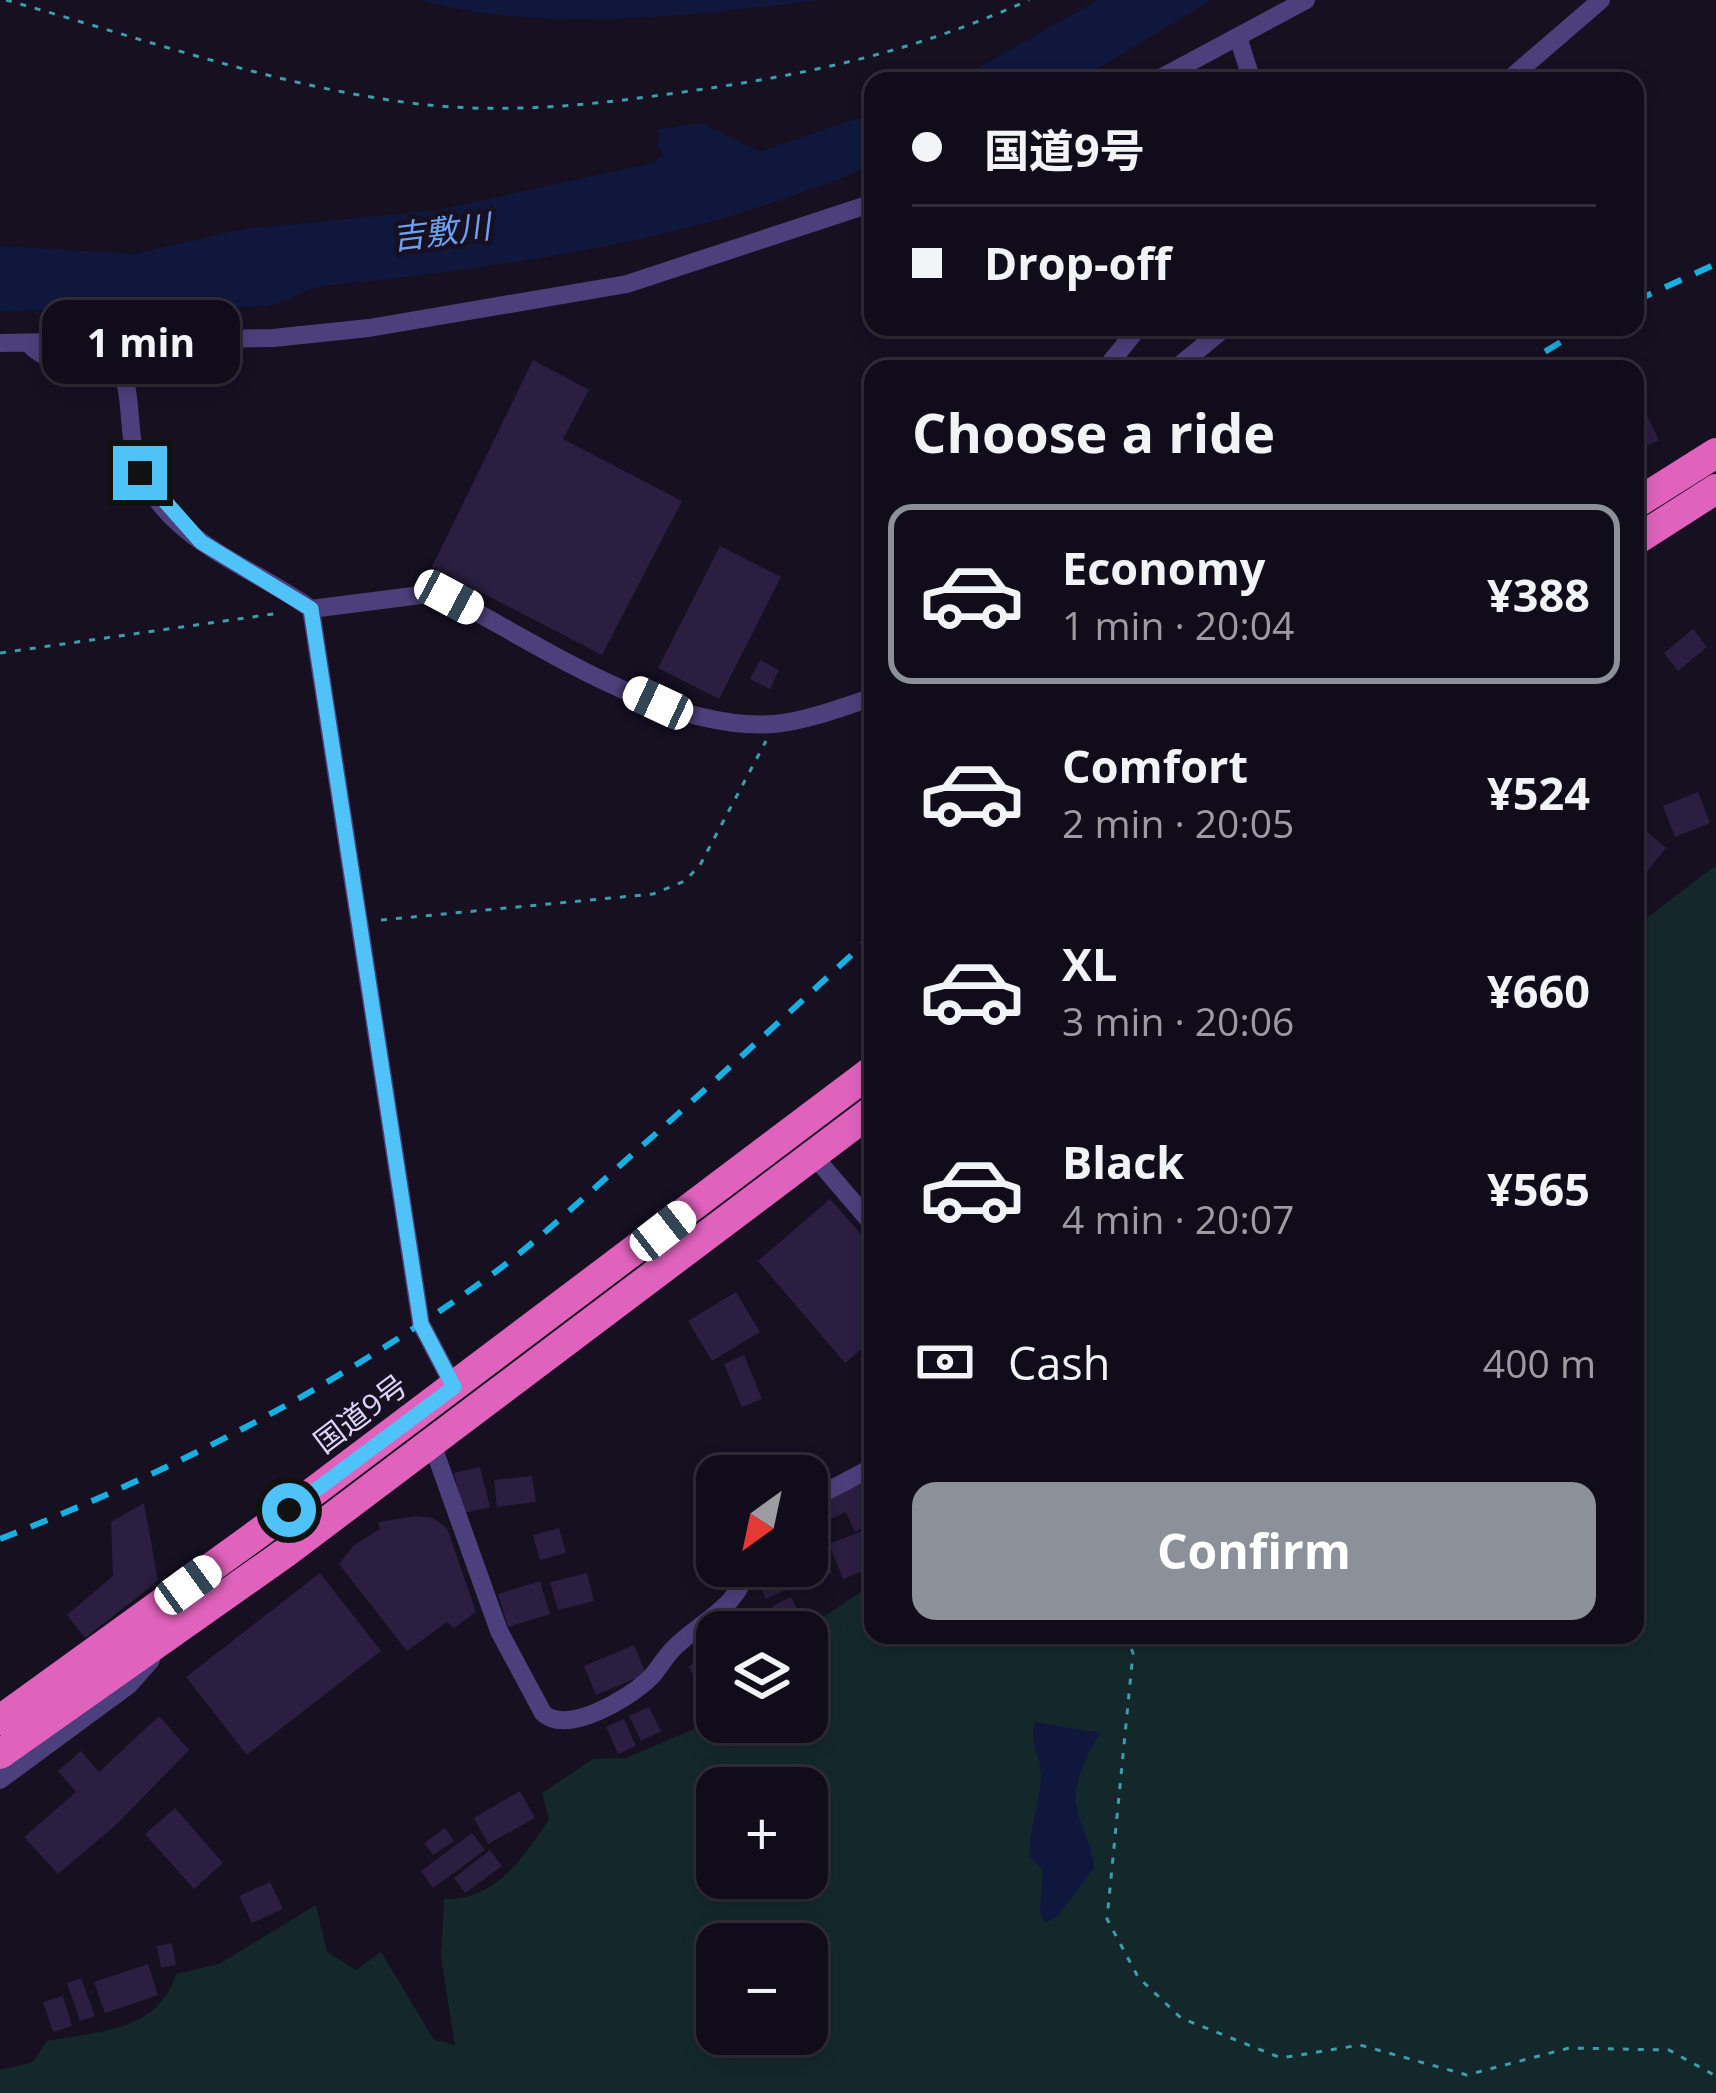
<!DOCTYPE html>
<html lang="en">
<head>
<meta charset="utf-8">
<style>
	:root { --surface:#100c19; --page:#191522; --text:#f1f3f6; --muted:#9c9ba2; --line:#302c38; --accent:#8c9099 }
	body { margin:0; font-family:"Open Sans","Noto Sans JP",sans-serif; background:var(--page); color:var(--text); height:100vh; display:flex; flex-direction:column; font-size:45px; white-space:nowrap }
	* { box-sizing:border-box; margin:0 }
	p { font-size:39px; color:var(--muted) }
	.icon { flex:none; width:66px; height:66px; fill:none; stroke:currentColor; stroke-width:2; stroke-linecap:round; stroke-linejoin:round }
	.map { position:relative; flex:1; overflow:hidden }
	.side { position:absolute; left:864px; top:360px; width:780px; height:1284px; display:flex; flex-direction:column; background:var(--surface); border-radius:24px; box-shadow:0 6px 18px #0003,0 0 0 3px var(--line) }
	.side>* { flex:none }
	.hud { position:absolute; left:864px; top:72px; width:780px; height:264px; border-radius:24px; box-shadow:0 6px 18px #0003,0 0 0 3px var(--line); display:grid; align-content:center; height:264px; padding:0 48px; background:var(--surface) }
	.needle { width:78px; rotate:213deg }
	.tools { position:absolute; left:696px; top:1455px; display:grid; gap:24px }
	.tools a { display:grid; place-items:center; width:132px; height:132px; border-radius:24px; background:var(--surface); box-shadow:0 6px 18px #0003,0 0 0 3px var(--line); font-size:60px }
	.end { position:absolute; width:54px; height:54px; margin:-27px; border:15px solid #4fc3f7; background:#111; box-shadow:0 0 0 6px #111 }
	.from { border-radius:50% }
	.bubble { position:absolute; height:84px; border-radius:24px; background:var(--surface); box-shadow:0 6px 18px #0003,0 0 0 3px var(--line); font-size:39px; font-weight:700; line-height:84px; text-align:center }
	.car { position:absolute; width:36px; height:72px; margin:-36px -18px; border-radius:15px; box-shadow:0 0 9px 3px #0007; background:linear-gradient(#fff 24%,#345 0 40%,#fff 0 76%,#345 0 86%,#fff 0) }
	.hud b { display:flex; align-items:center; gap:42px; height:114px; font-size:45px }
	.hud b+b { border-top:3px solid var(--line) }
	.hud i { width:30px; height:30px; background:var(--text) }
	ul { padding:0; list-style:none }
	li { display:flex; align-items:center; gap:36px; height:180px; margin:0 24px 18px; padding:0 24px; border:6px solid transparent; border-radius:24px }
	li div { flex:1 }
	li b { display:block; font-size:45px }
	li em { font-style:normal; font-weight:700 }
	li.active { border-color:var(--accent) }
	li>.icon { width:108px; height:108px; stroke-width:1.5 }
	h2 { padding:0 48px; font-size:54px; line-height:144px }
	.pay { display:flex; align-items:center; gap:30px; height:132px; padding:0 48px; font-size:45px }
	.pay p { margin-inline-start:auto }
	.button { display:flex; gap:24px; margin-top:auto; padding:24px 48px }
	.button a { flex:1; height:138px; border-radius:24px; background:var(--accent); color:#fff; font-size:48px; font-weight:700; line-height:138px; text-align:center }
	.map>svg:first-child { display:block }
</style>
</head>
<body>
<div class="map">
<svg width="1716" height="2093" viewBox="0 0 1716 2093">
	<rect width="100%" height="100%" fill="#161021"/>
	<path fill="#14282b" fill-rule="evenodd" d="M1716,865V2093H0V2070L33,2062L47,2041C99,2031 158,2032 176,1974L219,1964L316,1905L327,1952L356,1970L381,1952L434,2040L455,2045L441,1958L444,1899C495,1901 524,1857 549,1819L542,1793L593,1759L626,1758L717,1719L807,1722V1632H800L873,1584V1635H1635V927ZM717,1788H807V1878H717ZM717,1944H807V2034H717Z"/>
	<path fill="#0f183c" d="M419,0H819C686,16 549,34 419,0Z
		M1098,0H1211L1078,81H955Z
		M873,113V165C694,242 516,265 324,286C303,289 285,305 264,306C177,311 88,308 0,311V246L135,254L244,229L439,210L653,163L664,154L657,146L659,129L701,123L760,152Z
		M1035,1722L1100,1733C1088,1754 1071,1785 1077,1810C1082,1831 1093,1845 1094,1868L1058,1916L1045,1923L1040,1912L1043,1871L1030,1857C1028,1831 1039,1805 1041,1779C1042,1757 1028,1744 1035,1722Z"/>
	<path fill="#2b1e40" d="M533,360L589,390L563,439L682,501L602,655L432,567Z
		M1635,391L1659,440L1635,452Z
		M720,546L781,577L719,699L658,668Z
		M1693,629L1707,647L1678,671L1664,653Z
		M760,660L779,670L770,689L750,679Z
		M1698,792L1710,823L1675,837L1663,806Z
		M1640,826L1666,848L1644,875L1635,868V831Z
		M830,1199L873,1248V1339L845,1363L758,1261Z
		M736,1292L760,1332L712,1361L688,1321Z
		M744,1355L762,1399L742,1407L724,1364Z
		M480,1467L490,1507L463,1513L454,1473Z
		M532,1476L536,1502L497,1507L494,1480Z
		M860,1484L873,1524L855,1532L846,1512L819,1524L812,1510Z
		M144,1503L158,1581L85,1638L67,1615L113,1576L111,1522Z
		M417,1516L433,1518L447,1528L476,1612L454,1628L447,1622L407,1651L339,1564L354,1545L380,1529L378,1522Z
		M559,1528L566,1553L540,1560L533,1535Z
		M870,1528L873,1567L843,1579L829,1544Z
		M822,1544L832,1573L815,1579L807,1549Z
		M778,1566H802L809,1579L766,1599L756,1577Z
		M320,1573L381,1651L247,1755L186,1677Z
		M587,1573L594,1601L558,1610L550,1582Z
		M540,1581L550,1614L508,1627L498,1594Z
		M791,1597L802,1619L783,1628L772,1606Z
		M761,1610L779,1632H754L746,1623Z
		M634,1645L646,1674L596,1695L584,1666Z
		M717,1645V1687L708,1693L688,1667Z
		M649,1707L661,1731L641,1741L629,1716Z
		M159,1716L189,1750L117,1824L58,1874L24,1837L76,1792L58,1771L81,1751L99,1772Z
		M624,1719L636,1746L618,1754L606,1727Z
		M520,1791L535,1818L488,1844L474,1818Z
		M175,1808L223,1863L194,1889L145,1834Z
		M445,1828L454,1841L433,1855L424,1843Z
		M472,1833L485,1850L433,1888L421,1871Z
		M490,1850L502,1866L465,1893L454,1878Z
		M270,1882L283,1909L252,1923L239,1896Z
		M172,1943L176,1965L161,1968L157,1946Z
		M148,1964L158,1995L105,2013L94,1982Z
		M81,1978L95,2016L80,2021L67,1983Z
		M63,1996L72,2026L53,2032L43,2002Z"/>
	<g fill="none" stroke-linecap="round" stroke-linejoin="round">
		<path stroke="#3b9ea8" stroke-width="3" stroke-dasharray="6 9" stroke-linecap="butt" d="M6,0C134,36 264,82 396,101C488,115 577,107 669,94C800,76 907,55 1029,0
			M0,653L280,613
			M381,920L653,894L685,881L700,865L766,741
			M1126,1635L1133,1653L1107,1919L1138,1977L1181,2018L1281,2058L1360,2045L1467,2075L1569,2048L1669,2050L1716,2076"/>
		<path stroke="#4c407c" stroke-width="18" d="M1239,40L1252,81
			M1155,81L1306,0
			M1507,81L1601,0
			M0,343L273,338L369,328L627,284L873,203
			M29,344C51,369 90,359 119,368C134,391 126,436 139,468C167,541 254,567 311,609L421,1324L454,1387
			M1105,369L1139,327
			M1175,369L1226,327
			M311,609L429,594L449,597C541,646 667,732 774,724C806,721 843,707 873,697
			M813,1155L873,1225
			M431,1441L499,1631L543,1713C567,1736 630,1698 651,1677C659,1668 665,1657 674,1648C701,1621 741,1606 747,1566
			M807,1502L873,1467
			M0,1780L129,1685L151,1660"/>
		<path stroke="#e062bd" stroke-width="30" d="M1635,504L1716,453
			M1635,541L1716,489
			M0,1720L256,1535L873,1070
			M0,1754L285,1553L873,1110"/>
		<path stroke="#18afe3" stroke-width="6" stroke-dasharray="18 15" stroke-linecap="butt" d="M1635,301L1716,264
			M1517,369L1585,327
			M0,1539C176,1470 340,1385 494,1273C540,1239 582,1199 625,1161C709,1087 791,1011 873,935"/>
	</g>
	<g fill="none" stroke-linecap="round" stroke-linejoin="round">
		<path stroke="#4fc3f7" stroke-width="15" d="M140,473L201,542L311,609L421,1324L454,1387L289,1510"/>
	</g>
	<g text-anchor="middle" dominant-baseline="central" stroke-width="10" stroke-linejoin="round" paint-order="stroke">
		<g font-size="30" fill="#dfd5fb" stroke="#161021">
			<text transform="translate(360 1413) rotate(-37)">国道9号</text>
		</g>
		<g font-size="33" font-style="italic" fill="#6e9ff0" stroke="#161021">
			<text transform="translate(441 231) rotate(-7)">吉敷川</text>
		</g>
	</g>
</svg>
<div class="tools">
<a><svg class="needle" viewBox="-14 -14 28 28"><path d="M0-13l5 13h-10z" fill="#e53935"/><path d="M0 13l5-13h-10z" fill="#9c9ba2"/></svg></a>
<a><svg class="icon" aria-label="layers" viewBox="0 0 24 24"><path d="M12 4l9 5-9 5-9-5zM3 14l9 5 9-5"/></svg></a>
<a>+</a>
<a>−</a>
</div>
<i class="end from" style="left:289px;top:1510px"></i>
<i class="end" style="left:140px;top:473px"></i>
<div class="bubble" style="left:42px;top:300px;width:198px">1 min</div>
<i class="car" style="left:449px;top:597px;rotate:118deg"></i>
<i class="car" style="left:658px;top:703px;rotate:295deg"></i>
<i class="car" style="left:663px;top:1231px;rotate:52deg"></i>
<i class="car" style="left:188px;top:1585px;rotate:54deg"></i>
<div class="hud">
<b><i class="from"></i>国道9号</b>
<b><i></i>Drop-off</b>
</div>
<section class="side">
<h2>Choose a ride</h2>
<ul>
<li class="active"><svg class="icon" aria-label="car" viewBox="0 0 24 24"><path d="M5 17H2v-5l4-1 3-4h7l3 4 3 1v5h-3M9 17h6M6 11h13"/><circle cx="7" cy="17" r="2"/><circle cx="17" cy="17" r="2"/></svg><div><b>Economy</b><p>1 min · 20:04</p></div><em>¥388</em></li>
<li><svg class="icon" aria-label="car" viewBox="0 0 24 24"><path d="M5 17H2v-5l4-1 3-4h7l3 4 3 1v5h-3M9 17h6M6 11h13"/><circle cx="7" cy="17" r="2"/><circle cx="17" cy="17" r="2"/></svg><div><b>Comfort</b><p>2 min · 20:05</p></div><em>¥524</em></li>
<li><svg class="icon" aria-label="car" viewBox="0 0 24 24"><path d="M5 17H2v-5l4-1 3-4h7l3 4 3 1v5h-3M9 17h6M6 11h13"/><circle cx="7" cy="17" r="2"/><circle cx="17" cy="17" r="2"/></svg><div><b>XL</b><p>3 min · 20:06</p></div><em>¥660</em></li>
<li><svg class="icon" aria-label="car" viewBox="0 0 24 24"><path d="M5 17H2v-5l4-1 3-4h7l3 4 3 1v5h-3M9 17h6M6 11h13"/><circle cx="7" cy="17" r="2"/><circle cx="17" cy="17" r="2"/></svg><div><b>Black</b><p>4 min · 20:07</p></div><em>¥565</em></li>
</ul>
<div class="pay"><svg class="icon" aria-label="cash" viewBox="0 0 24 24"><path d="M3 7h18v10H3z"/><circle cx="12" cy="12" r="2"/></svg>Cash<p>400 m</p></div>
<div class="button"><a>Confirm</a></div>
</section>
</div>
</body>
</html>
